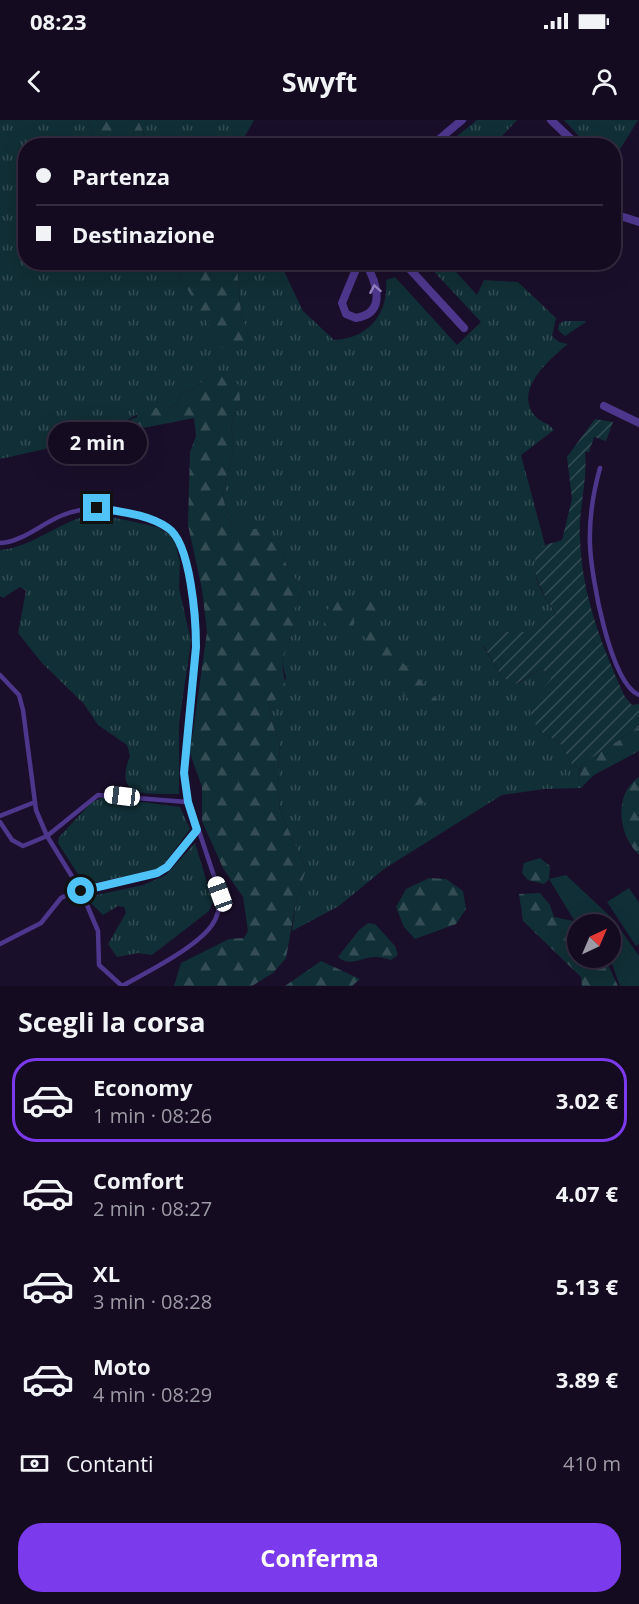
<!DOCTYPE html>
<html lang="it">
<head>
<meta charset="utf-8">
<style>
	:root { --surface:#140b20; --page:#21192d; --text:#f1f3f6; --muted:#9d9ba5; --line:#332b3e; --accent:#7c3aed }
	body { margin:0; font-family:"Open Sans",sans-serif; background:var(--page); color:var(--text); height:100vh; display:flex; flex-direction:column; font-size:22px; white-space:nowrap }
	* { box-sizing:border-box; margin:0 }
	p { font-size:20px; color:var(--muted) }
	.icon { flex:none; width:33px; height:33px; fill:none; stroke:currentColor; stroke-width:2; stroke-linecap:round; stroke-linejoin:round }
	.map { position:relative; height:866px; overflow:hidden }
	.details { display:flex; flex-direction:column; background:var(--surface); flex:1 }
	.details>* { flex:none }
	.guide { position:absolute; left:18px; top:18px; width:603px; height:132px; border-radius:24px; box-shadow:0 6px 24px #0002,0 0 0 2px var(--line); display:grid; align-content:center; height:132px; padding:0 18px; background:var(--surface) }
	.needle { width:39px; rotate:44deg }
	.controls { position:absolute; left:567px; top:794px; display:grid; gap:12px }
	.controls a { display:grid; place-items:center; width:54px; height:54px; border-radius:50%; background:var(--surface); box-shadow:0 6px 24px #0002,0 0 0 2px var(--line); font-size:30px }
	.end { position:absolute; width:27px; height:27px; margin:-14px; border:8px solid #4fc3f7; background:#111; box-shadow:0 0 0 3px #111 }
	.from { border-radius:50% }
	.bubble { position:absolute; height:42px; border-radius:21px; background:var(--surface); box-shadow:0 6px 24px #0002,0 0 0 2px var(--line); font-size:20px; font-weight:700; line-height:42px; text-align:center }
	.car { position:absolute; width:18px; height:36px; margin:-18px -9px; border-radius:8px; box-shadow:0 0 4px 2px #0007; background:linear-gradient(#fff 24%,#345 0 40%,#fff 0 76%,#345 0 86%,#fff 0) }
	.guide b { display:flex; align-items:center; gap:21px; height:57px; font-size:22px }
	.guide b+b { border-top:2px solid var(--line) }
	.guide i { width:15px; height:15px; background:var(--text) }
	ul { padding:0; list-style:none }
	li { display:flex; align-items:center; gap:18px; height:84px; margin:0 12px 9px; padding:0 6px; border:3px solid transparent; border-radius:24px }
	li div { flex:1 }
	li b { display:block; font-size:22px }
	li em { font-style:normal; font-weight:700 }
	li.current { border-color:var(--accent) }
	li>.icon { width:54px; height:54px; stroke-width:1.5 }
	h2 { padding:0 18px; font-size:27px; line-height:72px }
	.pay { display:flex; align-items:center; gap:15px; height:66px; padding:0 18px; font-size:22px }
	.pay p { margin-inline-start:auto }
	.button { display:flex; gap:12px; margin-top:auto; padding:12px 18px }
	.button a { flex:1; height:69px; border-radius:24px; background:var(--accent); color:#fff; font-size:24px; font-weight:700; line-height:69px; text-align:center }
	.status { display:flex; justify-content:space-between; align-items:center; height:42px; padding:0 30px; background:var(--surface); direction:ltr }
	.status svg { height:16px; fill:currentColor }
	header { display:flex; justify-content:space-between; align-items:center; height:78px; padding:0 18px; background:var(--surface); font-size:27px; font-weight:700 }
	.map>svg:first-child { display:block }
</style>
</head>
<body>
<div class="status"><b>08:23</b><svg viewBox="0 0 49 12"><path d="M0 12V9h3v3zM5 12V6h3v6zM10 12V3h3v9zM15 12V0h3v12zM26 1h20v11H26zM47 4h2v5h-2z"/></svg></div>
<header><svg class="icon" aria-label="back" viewBox="0 0 24 24"><path d="M15 5l-7 7 7 7"/></svg>Swyft<svg class="icon" aria-label="person" viewBox="0 0 24 24"><circle cx="12" cy="8" r="4"/><path d="M4 21q1-7 8-7t8 7"/></svg></header>
<div class="map">
<svg width="639" height="866" viewBox="0 0 639 866">
	<defs>
		<pattern id="grass-tufts" width="24" height="20" patternUnits="userSpaceOnUse" patternTransform="scale(1.5)"><rect width="24" height="20" fill="#112f36"/><path d="M3 7l-1-3M5 7V3M7 7l1-3M15 17l-1-3M17 17v-4M19 17l1-3" fill="none" stroke="#344d54"/></pattern>
		<pattern id="forest-firs" width="22" height="20" patternUnits="userSpaceOnUse" patternTransform="scale(1.5)"><rect width="22" height="20" fill="#112f36"/><path d="M5 1l3.5 6h-7zM16 11l3.5 6h-7z" fill="#344d54"/></pattern>
		<pattern id="garden-furrows" width="10" height="10" patternUnits="userSpaceOnUse" patternTransform="scale(1.5)"><rect width="10" height="10" fill="#112f36"/><path d="M-1 1l2-2M0 10L10 0M9 11l2-2" fill="none" stroke="#344d54"/></pattern>
	</defs>
	<rect width="100%" height="100%" fill="#1a0f2b"/>
	<path fill="url(#grass-tufts)" d="M0,0H88L96,25L26,26V142L177,143L182,160L252,227L241,193L237,148L231,143H280L303,191L334,220C368,219 389,194 386,160L395,157L457,225L481,202L426,143H448L477,175L484,160L518,162L556,198L552,216L559,222L568,224C550,239 513,270 535,296C540,302 549,303 554,310L521,335L545,425C524,452 541,470 556,494L528,512H506L483,526L502,557L517,564L542,548L551,559L538,610L560,623L573,646L580,649L578,658L581,668L544,669L502,675L384,749L339,786L292,811L296,782L306,749L280,691L277,663L280,625L269,593L271,583L286,558L282,542L294,506V490L305,467L290,454L282,433L231,408L223,377L234,323L231,305L240,280L208,256L194,269L181,273L177,284L167,288H148L119,305L118,313L0,339Z
		M138,0H254L240,25L139,26L133,22L137,17H146Z
		M477,0H517L494,25H446Z
		M564,0H638L614,39V26L587,25Z
		M564,201H585L586,202L565,216L558,210L559,204Z
		M98,394L157,407L170,415L176,425L180,443L179,468L191,521L179,604V674C147,673 113,680 130,636L127,625L98,605L84,584L42,543L18,513L26,471L20,467L3,478L0,476V430C36,427 63,397 98,394Z
		M104,677L180,687L190,709L164,744L154,750L85,765L58,723L59,717L92,682Z
		M195,723L213,782L209,791L152,835L138,833L117,837L108,824L126,793L124,787L118,786L103,795L90,782L92,776L143,765L166,755Z"/>
	<path fill="url(#forest-firs)" d="M88,0H138L146,18L137,17L133,22L139,25H96Z
		M177,143H231L237,148L241,193L252,227L222,228L182,160Z
		M208,256L227,257L239,265L240,280L231,305L234,323L223,377L231,408L259,409L282,433L290,454L305,467L294,490V506L282,542L286,572L271,583L269,593L280,625L277,663L280,691L306,749L296,782L286,838L273,853L252,866H174L181,843L229,819L244,818L248,811L243,777L223,748L202,701V667L190,633L207,512L202,469L188,405L190,332L196,316L194,298L118,313V305L137,297V288L144,284L148,288H167L177,284L181,273L194,269Z
		M373,471L384,481L379,502L386,522L398,540L411,549L445,591L440,593L410,581L370,531L359,502L360,480Z
		M340,475L350,478L354,499L351,509L341,506L332,516L324,511C323,495 328,486 340,475Z
		M639,607V631L594,655L581,668L578,658L582,644Z
		M639,657V735C618,715 613,674 639,657Z
		M424,665L431,675L429,681L415,686L411,677Z
		M540,738L550,746L549,759L544,764L528,760L522,753L524,743Z
		M429,758L446,759L463,771L466,789L456,804L415,819L404,807L396,787L406,769Z
		M540,773L550,785L554,797L578,802V837H604L618,866H582L581,857L523,801L519,774Z
		M368,803L375,804L395,826L398,835L391,840C387,839 381,837 376,837C363,836 351,848 338,837L359,810Z
		M321,841L360,859L352,866H285Z"/>
	<path fill="url(#garden-furrows)" d="M595,299L613,302L606,321L594,317L589,332H585C588,361 578,389 580,419C582,476 602,526 625,577L632,585L639,584V607L582,644L580,649L573,646L560,623L538,610L528,586L551,559L542,548L516,564L502,557L483,525L506,512H528L556,494C546,477 521,445 544,426C549,423 557,422 562,420L572,379L567,337Z"/>
	<path fill="#112f36" d="M566,755L613,799L639,836V866H620L612,844L605,837H610V804L577,805L549,759Z
		M629,768L639,783V824L636,826L607,782Z"/>
	<g fill="none" stroke-linecap="round" stroke-linejoin="round">
		<path stroke="#4d378d" stroke-width="4.5" d="M600,348C593,373 589,399 590,425C591,456 610,563 639,575
			M0,423C23,422 42,403 63,395C85,386 103,389 126,393C141,396 157,399 169,408C191,424 196,501 196,527L184,653L185,669L220,774C220,785 219,796 212,805C197,827 146,853 122,866
			M0,555L19,575L23,590L36,690L47,716L81,771L98,811L99,845L122,866
			M0,696L35,682
			M0,702L12,720L23,726L47,716L98,675L187,682
			M0,824L41,803L61,778L69,774L157,753L167,747L197,710"/>
		<path stroke="#4d378d" stroke-width="8" d="M551,0L578,26
			M431,26L462,0
			M614,94L639,102
			M359,142L342,183L346,194L356,198C388,193 376,161 365,142
			M395,142L406,145L464,208
			M604,286L639,303"/>
	</g>
	<defs><path id="oneway-chevron" d="M-2-3.5L2.5 0L-2 3.5" fill="none" stroke-width="1.6" stroke-linecap="round" stroke-linejoin="round" transform="scale(1.5)"/></defs>
	<use stroke="#9280c0" href="#oneway-chevron" transform="translate(375 169) rotate(-100)"/>
	<g fill="none" stroke-linecap="round" stroke-linejoin="round">
		<path stroke="#4fc3f7" stroke-width="8" d="M81,771L157,753L167,747L197,710L188,682L184,653L196,527C196,501 191,423 168,408C148,394 121,392 97,388"/>
	</g>
</svg>
<div class="controls">
<a><svg class="needle" viewBox="-14 -14 28 28"><path d="M0-13l5 13h-10z" fill="#e53935"/><path d="M0 13l5-13h-10z" fill="#9d9ba5"/></svg></a>
</div>
<i class="end from" style="left:81px;top:771px"></i>
<i class="end" style="left:97px;top:388px"></i>
<div class="bubble" style="left:48px;top:302px;width:99px">2 min</div>
<i class="car" style="left:122px;top:676px;rotate:277deg"></i>
<i class="car" style="left:220px;top:774px;rotate:340deg"></i>
<div class="guide">
<b><i class="from"></i>Partenza</b>
<b><i></i>Destinazione</b>
</div>
</div>
<section class="details">
<h2>Scegli la corsa</h2>
<ul>
<li class="current"><svg class="icon" aria-label="car" viewBox="0 0 24 24"><path d="M5 17H2v-5l4-1 3-4h7l3 4 3 1v5h-3M9 17h6M6 11h13"/><circle cx="7" cy="17" r="2"/><circle cx="17" cy="17" r="2"/></svg><div><b>Economy</b><p>1 min · 08:26</p></div><em>3.02 €</em></li>
<li><svg class="icon" aria-label="car" viewBox="0 0 24 24"><path d="M5 17H2v-5l4-1 3-4h7l3 4 3 1v5h-3M9 17h6M6 11h13"/><circle cx="7" cy="17" r="2"/><circle cx="17" cy="17" r="2"/></svg><div><b>Comfort</b><p>2 min · 08:27</p></div><em>4.07 €</em></li>
<li><svg class="icon" aria-label="car" viewBox="0 0 24 24"><path d="M5 17H2v-5l4-1 3-4h7l3 4 3 1v5h-3M9 17h6M6 11h13"/><circle cx="7" cy="17" r="2"/><circle cx="17" cy="17" r="2"/></svg><div><b>XL</b><p>3 min · 08:28</p></div><em>5.13 €</em></li>
<li><svg class="icon" aria-label="car" viewBox="0 0 24 24"><path d="M5 17H2v-5l4-1 3-4h7l3 4 3 1v5h-3M9 17h6M6 11h13"/><circle cx="7" cy="17" r="2"/><circle cx="17" cy="17" r="2"/></svg><div><b>Moto</b><p>4 min · 08:29</p></div><em>3.89 €</em></li>
</ul>
<div class="pay"><svg class="icon" aria-label="cash" viewBox="0 0 24 24"><path d="M3 7h18v10H3z"/><circle cx="12" cy="12" r="2"/></svg>Contanti<p>410 m</p></div>
<div class="button"><a>Conferma</a></div>
</section>
</body>
</html>
